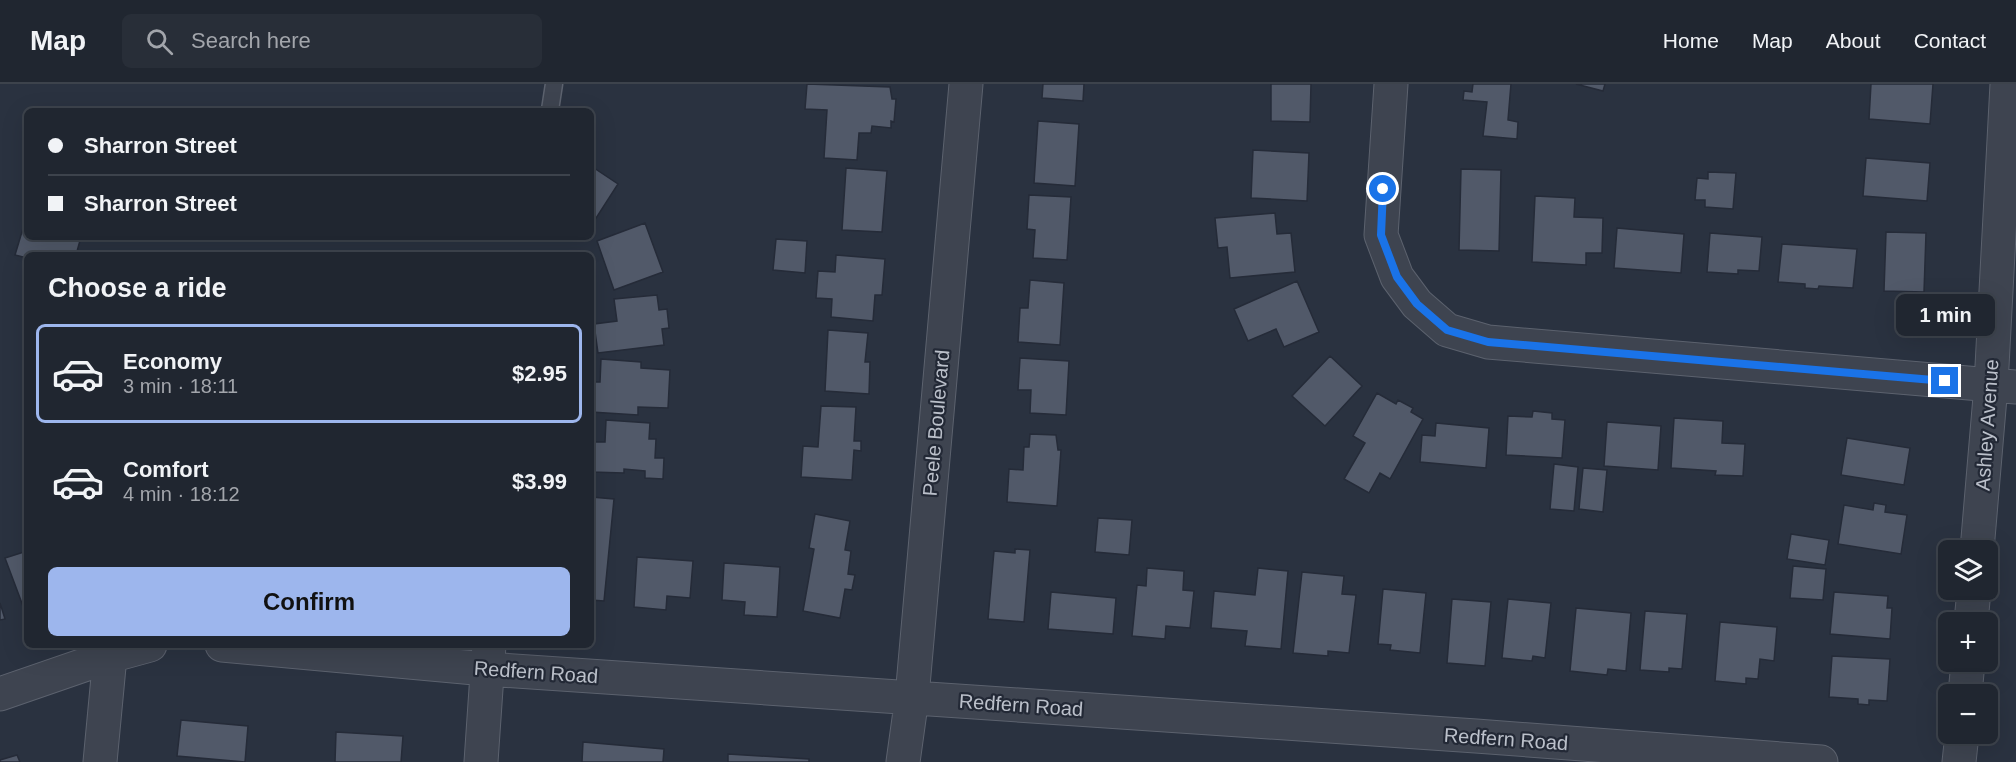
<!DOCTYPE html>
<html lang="en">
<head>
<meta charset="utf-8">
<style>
	:root { --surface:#202630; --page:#282e38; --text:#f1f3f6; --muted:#a2a5ab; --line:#3d434c; --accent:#9db6ed }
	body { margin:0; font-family:Helvetica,sans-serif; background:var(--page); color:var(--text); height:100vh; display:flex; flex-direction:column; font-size:22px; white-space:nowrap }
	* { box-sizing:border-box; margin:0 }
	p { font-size:20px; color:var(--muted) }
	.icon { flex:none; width:33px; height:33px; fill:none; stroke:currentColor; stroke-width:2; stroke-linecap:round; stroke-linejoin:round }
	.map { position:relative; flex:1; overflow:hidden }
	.sheet { position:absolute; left:24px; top:168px; width:570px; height:396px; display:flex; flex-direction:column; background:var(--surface); border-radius:9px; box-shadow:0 6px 24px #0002,0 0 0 2px var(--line) }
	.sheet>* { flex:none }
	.top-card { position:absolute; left:24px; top:24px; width:570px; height:132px; border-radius:9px; box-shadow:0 6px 24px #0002,0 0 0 2px var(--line); display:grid; align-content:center; height:132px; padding:0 24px; background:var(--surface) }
	.controls { position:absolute; left:1938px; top:456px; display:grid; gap:12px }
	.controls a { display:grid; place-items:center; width:60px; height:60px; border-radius:9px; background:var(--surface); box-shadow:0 6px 24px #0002,0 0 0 2px var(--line); font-size:30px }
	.end { position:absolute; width:27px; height:27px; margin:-14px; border:8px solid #1a73e8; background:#fff; box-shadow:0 0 0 3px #fff }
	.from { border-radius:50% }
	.bubble { position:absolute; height:42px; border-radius:9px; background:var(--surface); box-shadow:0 6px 24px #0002,0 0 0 2px var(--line); font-size:20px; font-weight:600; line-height:42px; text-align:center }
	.top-card b { display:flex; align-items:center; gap:21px; height:57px; font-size:22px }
	.top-card b+b { border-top:2px solid var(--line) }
	.top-card i { width:15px; height:15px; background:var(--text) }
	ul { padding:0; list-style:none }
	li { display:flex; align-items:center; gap:18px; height:99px; margin:0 12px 9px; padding:0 12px; border:3px solid transparent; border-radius:9px }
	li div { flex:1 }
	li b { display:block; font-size:22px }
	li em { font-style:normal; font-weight:600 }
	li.active { border-color:var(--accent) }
	li>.icon { width:54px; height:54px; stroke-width:1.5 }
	h2 { padding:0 24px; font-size:27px; line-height:72px }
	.primary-button { display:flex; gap:12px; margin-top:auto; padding:12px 24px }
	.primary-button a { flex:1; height:69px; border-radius:9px; background:var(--accent); color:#111; font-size:24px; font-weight:600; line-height:69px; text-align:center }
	header { display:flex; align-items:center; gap:36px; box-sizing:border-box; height:84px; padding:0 30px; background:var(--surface); border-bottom:2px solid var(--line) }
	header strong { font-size:28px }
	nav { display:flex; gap:33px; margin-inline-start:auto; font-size:21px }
	.search { width:420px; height:54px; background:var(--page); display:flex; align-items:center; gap:15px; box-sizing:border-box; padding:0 21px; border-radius:9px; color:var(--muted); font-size:22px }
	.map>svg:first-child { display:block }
</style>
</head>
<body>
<header>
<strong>Map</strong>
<div class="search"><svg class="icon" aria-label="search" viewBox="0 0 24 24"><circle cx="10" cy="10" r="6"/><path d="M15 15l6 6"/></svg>Search here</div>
<nav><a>Home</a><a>Map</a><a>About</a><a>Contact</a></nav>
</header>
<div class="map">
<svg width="2016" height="678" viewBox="0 0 2016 678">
	<rect width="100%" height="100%" fill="#2a3240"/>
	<path fill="#515969" stroke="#252b38" stroke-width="1.5" d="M807,0L890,3L892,15H896L894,38L891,37V44L872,42L871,49H859L857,76L824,74L827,26L805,25Z
		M1043,0H1084L1083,17L1042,14Z
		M1271,0H1311L1310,38L1271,37Z
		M1473,0H1511L1508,36L1518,38L1517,55L1483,52L1487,18L1463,16L1464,7L1472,8Z
		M1576,0H1605L1603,7Z
		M1871,0H1933L1930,40L1869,35Z
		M1038,37L1079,40L1075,102L1034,99Z
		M1253,66L1309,69L1307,117L1251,114Z
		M1866,74L1930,79L1927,117L1863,112Z
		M591,82L618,100L591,142Z
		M846,84L887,87L882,148L842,146Z
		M1461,85L1501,86L1499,167L1459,166Z
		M1708,88L1736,89L1733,125L1705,123V116H1695L1697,94L1708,95Z
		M1029,111L1071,113L1067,176L1033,174L1035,146L1027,145Z
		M1535,112L1575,114L1574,133L1603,134L1602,169H1586V181L1532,178Z
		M1275,129L1277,150L1291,149L1295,188L1230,194L1227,163L1218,164L1215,134Z
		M27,131V153H81L76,171H27V174L15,171Z
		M645,139L663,188L614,206L597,157Z
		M1617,144L1684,150L1681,189L1614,184Z
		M1886,148L1926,149L1924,208L1884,207Z
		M1710,149L1762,153L1759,187L1738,186V190L1707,188Z
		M776,155L807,157L805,189L773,186Z
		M1782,160L1857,165L1853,204L1819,202L1818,205L1805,204V200L1778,198Z
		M836,171L885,175L882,211H875L873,237L831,233L832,215L816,214L818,187L835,188Z
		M1030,196L1064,199L1060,261L1018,258L1020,224H1028Z
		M1297,197L1319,248L1284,263L1276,245L1248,257L1234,225Z
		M657,211L659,226L667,225L669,244L662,245L664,261L598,269L594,240L617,237L614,215Z
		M828,246L868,249L865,278H870L869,310L825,307Z
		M1330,272L1362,302L1325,342L1292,312Z
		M1020,274L1069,277L1066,331L1030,329L1031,306H1018Z
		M601,275L641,278V284L670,286L668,324L638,323V331L591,328L592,298H600Z
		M1377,309L1396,320L1398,316L1413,324L1411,328L1423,335L1390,395L1380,389L1369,409L1344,395L1365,359L1353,352Z
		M821,322L856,323L854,357H861V367L854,366L852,396L801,393L803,362L818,363Z
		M1533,327L1552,329V335L1565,336L1562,374L1506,371L1508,332L1532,333Z
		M1674,334L1723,337L1722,359L1745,360L1743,392L1715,391L1716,387L1671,384Z
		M606,336L650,339L649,355H656L655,374H664L663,395L645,394V387L624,385V389L591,388V358H605Z
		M1607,338L1661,342L1658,386L1604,382Z
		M1436,339L1489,344L1486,384L1420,378L1422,351L1435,352Z
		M1030,350L1056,351L1058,366H1061L1057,422L1007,418L1009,385L1023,386L1024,363H1029Z
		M1847,354L1910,364L1904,401L1841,391Z
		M1554,380L1578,383L1574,427L1550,425Z
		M1583,384L1607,386L1603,428L1579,425Z
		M591,413L614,415L604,517L591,516Z
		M1874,419L1886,421L1885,428L1907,431L1901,470L1838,460L1844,421L1873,426Z
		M815,430L850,437L845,466L851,467L848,490L855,491L852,506L845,505L840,534L803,527L814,465L809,464Z
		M1098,434L1132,436L1129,471L1095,468Z
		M1791,450L1829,456L1825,481L1787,475Z
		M1015,465L1030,466L1024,538L988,535L994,467L1015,469Z
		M27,467V521L23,522L5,474Z
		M637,473L693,477L690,514L667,512L666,526L634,523Z
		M724,479L780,483L777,533L744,531L745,518L722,516Z
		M1793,482L1826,485L1823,516L1790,514Z
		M1147,484L1184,487L1183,506L1194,507L1190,544L1166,542L1165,555L1132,552L1137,501L1146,502Z
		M1258,484L1288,487L1281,565L1245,562L1247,547L1211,544L1214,507L1255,511Z
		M1302,488L1344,492L1342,510L1356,511L1349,569L1328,567V572L1293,569Z
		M1383,505L1426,509L1420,569L1390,566L1391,561L1378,560Z
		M1051,508L1116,514L1113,550L1048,545Z
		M1834,508L1888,512L1887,524H1892L1890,555L1830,550Z
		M1452,515L1491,518L1485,582L1447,579Z
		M1508,515L1551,519L1545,574L1533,572L1532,577L1502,574Z
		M0,519L5,535L0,536Z
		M1576,524L1631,529L1626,587L1608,585L1607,591L1570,587Z
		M1645,527L1687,530L1682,585L1669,584V588L1640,586Z
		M1720,538L1777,543L1774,577L1760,575L1758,595L1746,594V600L1715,597Z
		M1832,572L1890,575L1887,617L1869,616V621L1858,620V615L1829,613Z
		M181,636L248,642L245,678L177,672Z
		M336,648L403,652L401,678H335Z
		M583,658L664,665L663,678H582Z
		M728,670L809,675V678H728Z
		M17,671L20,678H0V676Z"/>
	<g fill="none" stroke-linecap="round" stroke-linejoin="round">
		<defs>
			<path id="lane" d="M550,26L554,0"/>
			<path id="street" d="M1391,0L1381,151L1397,193L1417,220L1447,246L1488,258L2016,303
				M1977,466L1991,301L2007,0
				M1971,538L1974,506
				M222,561L486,585L1476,652L1821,678
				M0,610L110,572L150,561
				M1965,610L1968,578
				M100,678L110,572
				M481,678L489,561
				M903,678L912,613L966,0
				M1959,678L1962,650"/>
		</defs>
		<use href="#lane" stroke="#5c626e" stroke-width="19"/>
		<use href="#street" stroke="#5c626e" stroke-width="35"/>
		<use href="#lane" stroke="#3e4450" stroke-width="16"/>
		<use href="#street" stroke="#3e4450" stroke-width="33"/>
	</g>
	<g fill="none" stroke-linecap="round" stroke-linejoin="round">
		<path stroke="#1a73e8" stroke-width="8" d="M1383,105L1381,151L1397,193L1417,220L1447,246L1488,258L1945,297"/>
	</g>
	<g text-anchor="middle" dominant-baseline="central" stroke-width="4.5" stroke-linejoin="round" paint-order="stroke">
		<g font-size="20" fill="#bbc0ca" stroke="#232936">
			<text transform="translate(936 339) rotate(-85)">Peele Boulevard</text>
			<text transform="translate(1987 341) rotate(-86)">Ashley Avenue</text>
			<text transform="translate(536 588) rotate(4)">Redfern Road</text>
			<text transform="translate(1021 621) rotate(4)">Redfern Road</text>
			<text transform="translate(1506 655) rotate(4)">Redfern Road</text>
		</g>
	</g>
</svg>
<div class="controls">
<a><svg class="icon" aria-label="layers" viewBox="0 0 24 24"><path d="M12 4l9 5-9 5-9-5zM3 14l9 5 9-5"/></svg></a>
<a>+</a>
<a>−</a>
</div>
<i class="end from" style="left:1383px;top:105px"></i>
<i class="end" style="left:1945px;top:297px"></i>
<div class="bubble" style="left:1896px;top:210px;width:99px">1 min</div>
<div class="top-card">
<b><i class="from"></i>Sharron Street</b>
<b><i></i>Sharron Street</b>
</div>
<section class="sheet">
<h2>Choose a ride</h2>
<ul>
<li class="active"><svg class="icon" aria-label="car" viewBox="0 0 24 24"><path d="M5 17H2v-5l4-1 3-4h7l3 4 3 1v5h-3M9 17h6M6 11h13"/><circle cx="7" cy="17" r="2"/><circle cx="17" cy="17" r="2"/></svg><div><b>Economy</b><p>3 min · 18:11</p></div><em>$2.95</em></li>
<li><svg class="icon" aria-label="car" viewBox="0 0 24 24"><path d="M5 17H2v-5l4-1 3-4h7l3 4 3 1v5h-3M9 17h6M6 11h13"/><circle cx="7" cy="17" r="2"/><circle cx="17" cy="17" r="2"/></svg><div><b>Comfort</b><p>4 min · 18:12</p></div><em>$3.99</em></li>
</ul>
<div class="primary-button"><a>Confirm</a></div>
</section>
</div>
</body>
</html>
